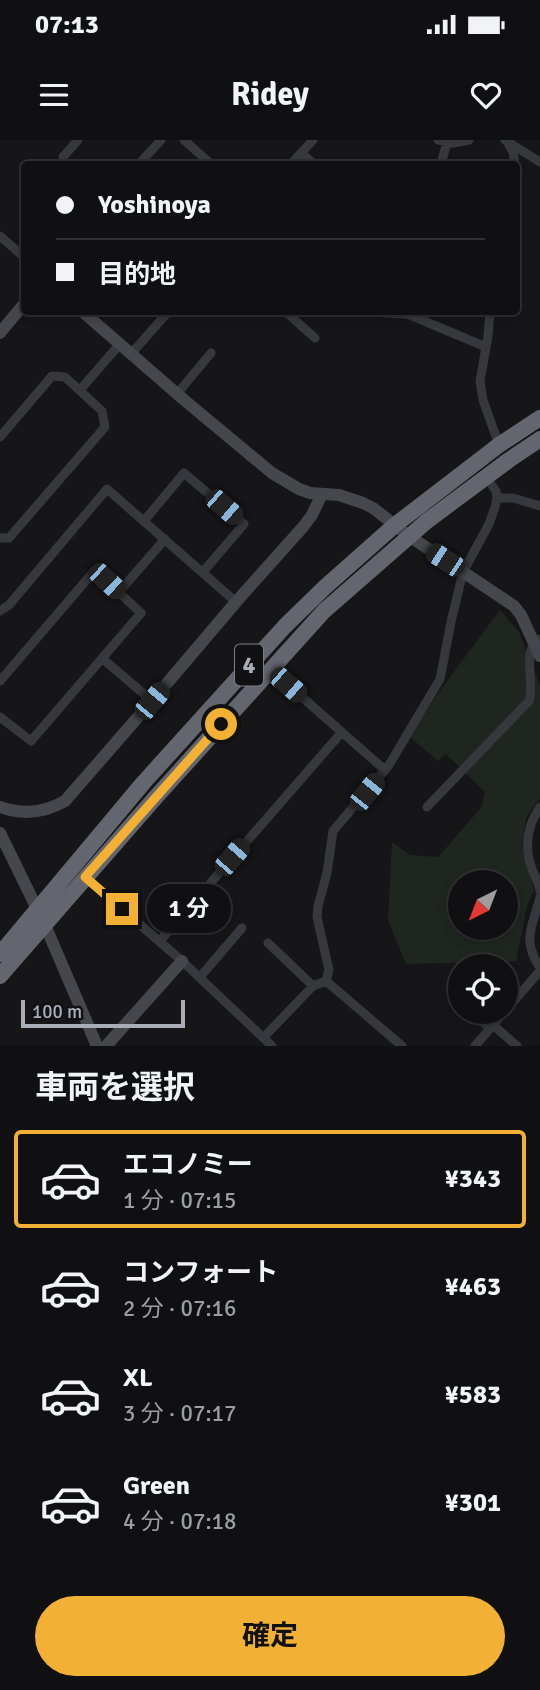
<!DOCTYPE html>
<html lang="ja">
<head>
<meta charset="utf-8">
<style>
	:root { --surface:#101012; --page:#1e1e20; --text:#f1f3f6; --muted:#9c9d9f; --line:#303032; --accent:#f2b134 }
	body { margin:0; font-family:Signika,"Noto Sans JP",sans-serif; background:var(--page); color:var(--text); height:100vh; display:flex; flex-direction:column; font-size:26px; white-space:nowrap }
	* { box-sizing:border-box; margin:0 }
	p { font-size:23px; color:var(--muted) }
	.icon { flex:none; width:38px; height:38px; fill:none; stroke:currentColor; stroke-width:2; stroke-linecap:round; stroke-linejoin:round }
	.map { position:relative; height:906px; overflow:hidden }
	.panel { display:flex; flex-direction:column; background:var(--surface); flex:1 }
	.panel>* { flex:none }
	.guide { position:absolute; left:21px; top:21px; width:499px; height:154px; border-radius:7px; box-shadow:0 4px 10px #0003,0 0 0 2px var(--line); display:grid; align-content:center; height:154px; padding:0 35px; background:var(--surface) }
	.needle { width:46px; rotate:222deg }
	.controls { position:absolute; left:448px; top:730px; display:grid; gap:14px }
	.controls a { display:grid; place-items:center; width:70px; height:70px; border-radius:50%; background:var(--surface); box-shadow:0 4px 10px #0003,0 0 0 2px var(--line); font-size:35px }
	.scale { position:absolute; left:21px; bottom:18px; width:164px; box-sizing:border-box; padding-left:7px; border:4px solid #a8adb8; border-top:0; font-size:19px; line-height:24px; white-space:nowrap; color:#a8adb8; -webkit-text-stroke:5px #111113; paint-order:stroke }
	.end { position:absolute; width:32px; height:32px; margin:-16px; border:9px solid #f2b134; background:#111; box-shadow:0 0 0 4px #111 }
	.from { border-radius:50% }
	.bubble { position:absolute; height:49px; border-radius:24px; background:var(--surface); box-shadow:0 4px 10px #0003,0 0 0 2px var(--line); font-size:23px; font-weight:700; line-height:49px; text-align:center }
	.car { position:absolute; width:21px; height:42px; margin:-21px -10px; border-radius:9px; box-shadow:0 0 5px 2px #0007; background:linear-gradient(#222 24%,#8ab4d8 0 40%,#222 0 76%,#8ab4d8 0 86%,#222 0) }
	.guide b { display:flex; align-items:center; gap:24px; height:66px; font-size:26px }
	.guide b+b { border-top:2px solid var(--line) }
	.guide i { width:18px; height:18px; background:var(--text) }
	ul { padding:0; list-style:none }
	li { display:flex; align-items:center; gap:21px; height:98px; margin:0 14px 10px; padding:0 21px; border:4px solid transparent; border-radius:7px }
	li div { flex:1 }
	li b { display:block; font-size:26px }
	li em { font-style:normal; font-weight:700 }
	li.selected { border-color:var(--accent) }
	li>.icon { width:63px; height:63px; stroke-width:1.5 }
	h2 { padding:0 35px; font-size:32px; line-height:84px }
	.action { display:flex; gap:14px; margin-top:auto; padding:14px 35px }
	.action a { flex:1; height:80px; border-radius:42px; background:var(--accent); color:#111; font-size:28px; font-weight:700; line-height:80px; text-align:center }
	.status { display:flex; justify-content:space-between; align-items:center; height:49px; padding:0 35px; background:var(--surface); direction:ltr }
	.status svg { height:19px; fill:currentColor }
	header { display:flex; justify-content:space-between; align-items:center; height:91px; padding:0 35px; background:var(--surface); font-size:32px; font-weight:700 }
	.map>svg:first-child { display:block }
</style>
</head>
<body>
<div class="status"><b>07:13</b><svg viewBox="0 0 49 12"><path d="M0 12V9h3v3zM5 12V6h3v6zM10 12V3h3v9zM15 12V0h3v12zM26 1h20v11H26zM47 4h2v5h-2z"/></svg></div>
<header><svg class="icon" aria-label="menu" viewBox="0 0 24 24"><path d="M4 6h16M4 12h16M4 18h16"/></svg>Ridey<svg class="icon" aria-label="heart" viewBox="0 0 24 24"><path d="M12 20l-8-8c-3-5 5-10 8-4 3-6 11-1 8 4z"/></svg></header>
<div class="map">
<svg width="540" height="906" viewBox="0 0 540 906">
	<rect width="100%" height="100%" fill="#161618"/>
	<path fill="#1e261f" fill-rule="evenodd" d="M500,470L519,492L540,546V658L526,678L522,704L534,750L527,766L516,821L406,824L388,780L392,702L410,715L438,717L481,668L485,652L446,614L438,621L410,597L436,556ZM460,742H506V788H460Z"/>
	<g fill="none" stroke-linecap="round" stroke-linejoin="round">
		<path stroke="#37383d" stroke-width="9" d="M184,0L211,24
			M438,0L453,3L469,0
			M505,0L540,22
			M507,1L513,12L515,24
			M301,13L314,24
			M63,17L78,0
			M139,24L161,0
			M291,24L313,0
			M441,24L447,2
			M0,96L24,117
			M286,172L315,198
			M380,172C390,175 400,172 410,175L486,207
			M490,172L488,196L480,241L483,260L499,305
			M131,214L168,172
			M80,250L119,205
			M177,254L211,213
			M0,297L52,236L65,237L102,271L105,287L9,398H0
			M497,358H513L540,366
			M144,381L184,333L244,384L203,432
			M119,452L165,399
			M0,471L9,465L107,349L236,462
			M103,519L152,561
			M270,529L385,630
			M0,541L95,430L141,473L31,601L0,577
			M427,667L529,561C535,543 521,508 540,499
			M540,667C527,686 524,707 532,729C535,737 539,743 540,751
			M85,737L182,821L272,906
			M540,757C533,786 521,799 540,828
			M160,801L342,592
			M268,803L313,846
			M200,837L242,788
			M326,841L402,906
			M506,870L540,831
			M471,872L490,888
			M504,872L493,885L517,906
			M264,897L313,846L326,841L329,830L317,777L318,766L327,733L333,691L389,625L440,539L451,482L463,432L489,384L495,367L497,358L496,351L486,337
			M475,906L493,885"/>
		<path stroke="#45474d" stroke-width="12" d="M83,172L183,259L272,333L299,349L310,353L339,355L363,363L373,368L409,396L514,466L521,475L540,516
			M0,193L24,164
			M0,667C22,675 44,673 65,661L152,561L236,462L303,387L312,375L322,354
			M0,693L45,785L97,906
			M106,906L182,821"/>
		<path stroke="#63666e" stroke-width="16" d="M0,814L144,642L285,486L325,447L395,385L499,305L540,278
			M0,836L155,658L324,471L427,381L509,320L540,299"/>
	</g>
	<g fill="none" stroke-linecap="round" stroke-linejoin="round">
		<path stroke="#f2b134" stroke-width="9" d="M122,769L85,737L221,584"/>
	</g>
	<g text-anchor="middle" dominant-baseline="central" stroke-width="5" stroke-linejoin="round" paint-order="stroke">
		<rect fill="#111113" stroke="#7b7e86" stroke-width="2" x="235" y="504.5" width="28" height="41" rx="5"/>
		<g font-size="24" font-weight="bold" fill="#a8adb8">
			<text x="249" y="525">4</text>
		</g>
	</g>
</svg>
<div class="controls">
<a><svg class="needle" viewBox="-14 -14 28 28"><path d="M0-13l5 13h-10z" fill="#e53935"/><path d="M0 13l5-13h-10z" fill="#9c9d9f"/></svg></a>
<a><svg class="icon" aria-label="locate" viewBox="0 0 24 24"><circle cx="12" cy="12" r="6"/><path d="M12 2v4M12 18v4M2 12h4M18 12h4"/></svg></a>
</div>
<div class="scale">100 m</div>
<i class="end from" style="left:221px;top:584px"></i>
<i class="end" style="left:122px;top:769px"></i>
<div class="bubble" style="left:147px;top:744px;width:84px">1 分</div>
<i class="car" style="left:224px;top:367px;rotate:131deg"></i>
<i class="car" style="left:445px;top:420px;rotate:303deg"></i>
<i class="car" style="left:107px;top:441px;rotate:133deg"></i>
<i class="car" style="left:288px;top:545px;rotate:131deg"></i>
<i class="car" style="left:152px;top:561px;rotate:40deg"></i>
<i class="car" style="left:367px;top:652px;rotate:39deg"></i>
<i class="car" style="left:232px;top:717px;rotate:41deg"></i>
<div class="guide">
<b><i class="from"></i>Yoshinoya</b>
<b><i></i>目的地</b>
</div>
</div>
<section class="panel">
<h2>車両を選択</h2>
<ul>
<li class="selected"><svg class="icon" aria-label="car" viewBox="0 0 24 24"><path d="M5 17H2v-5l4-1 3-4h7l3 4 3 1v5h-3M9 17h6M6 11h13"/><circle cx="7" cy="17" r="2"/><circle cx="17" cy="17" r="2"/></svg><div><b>エコノミー</b><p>1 分 · 07:15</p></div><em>¥343</em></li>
<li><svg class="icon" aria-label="car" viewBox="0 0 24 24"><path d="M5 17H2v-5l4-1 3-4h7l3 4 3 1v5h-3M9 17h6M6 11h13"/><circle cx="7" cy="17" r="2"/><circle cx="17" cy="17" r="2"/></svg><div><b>コンフォート</b><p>2 分 · 07:16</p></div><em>¥463</em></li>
<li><svg class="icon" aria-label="car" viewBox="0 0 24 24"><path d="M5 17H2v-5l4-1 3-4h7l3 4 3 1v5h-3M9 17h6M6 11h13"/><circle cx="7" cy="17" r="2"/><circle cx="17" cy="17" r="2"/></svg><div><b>XL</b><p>3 分 · 07:17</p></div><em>¥583</em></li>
<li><svg class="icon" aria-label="car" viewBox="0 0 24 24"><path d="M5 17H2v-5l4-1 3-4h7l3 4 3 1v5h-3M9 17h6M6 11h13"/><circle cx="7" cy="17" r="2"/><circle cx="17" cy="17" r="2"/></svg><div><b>Green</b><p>4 分 · 07:18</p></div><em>¥301</em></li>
</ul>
<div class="action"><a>確定</a></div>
</section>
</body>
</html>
